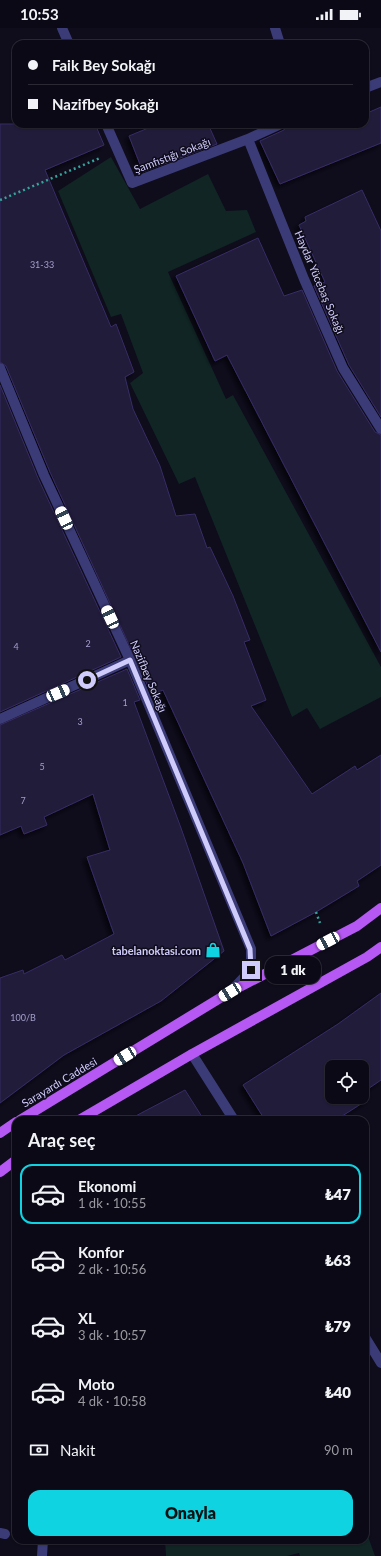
<!DOCTYPE html>
<html lang="tr">
<head>
<meta charset="utf-8">
<style>
	:root { --surface:#0b0915; --page:#191722; --text:#f1f3f6; --muted:#9a9aa0; --line:#2b2a34; --accent:#10d3e2 }
	body { margin:0; font-family:Lato,sans-serif; background:var(--page); color:var(--text); height:100vh; display:flex; flex-direction:column; font-size:15px; white-space:nowrap }
	* { box-sizing:border-box; margin:0 }
	p { font-size:13px; color:var(--muted) }
	.icon { flex:none; width:22px; height:22px; fill:none; stroke:currentColor; stroke-width:2; stroke-linecap:round; stroke-linejoin:round }
	.map { position:relative; flex:1; overflow:hidden }
	.drawer { position:absolute; left:12px; top:1088px; width:357px; height:428px; display:flex; flex-direction:column; background:var(--surface); border-radius:12px; box-shadow:0 1px 3px #0004,0 0 0 1px var(--line) }
	.drawer>* { flex:none }
	.top-card { position:absolute; left:12px; top:12px; width:357px; height:88px; border-radius:12px; box-shadow:0 1px 3px #0004,0 0 0 1px var(--line); display:grid; align-content:center; height:88px; padding:0 16px; background:var(--surface) }
	.controls { position:absolute; left:325px; top:1032px; display:grid; gap:8px }
	.controls a { display:grid; place-items:center; width:44px; height:44px; border-radius:8px; background:var(--surface); box-shadow:0 1px 3px #0004,0 0 0 1px var(--line); font-size:20px }
	.end { position:absolute; width:18px; height:18px; margin:-9px; border:5px solid #cfcbfb; background:#111; box-shadow:0 0 0 2px #111 }
	.from { border-radius:50% }
	.bubble { position:absolute; height:28px; border-radius:12px; background:var(--surface); box-shadow:0 1px 3px #0004,0 0 0 1px var(--line); font-size:13px; font-weight:800; line-height:28px; text-align:center }
	.car { position:absolute; width:12px; height:24px; margin:-12px -6px; border-radius:5px; box-shadow:0 0 3px 1px #0007; background:linear-gradient(#fff 24%,#345 0 40%,#fff 0 76%,#345 0 86%,#fff 0) }
	.top-card b { display:flex; align-items:center; gap:14px; height:38px; font-size:15px }
	.top-card b+b { border-top:1px solid var(--line) }
	.top-card i { width:10px; height:10px; background:var(--text) }
	ul { padding:0; list-style:none }
	li { display:flex; align-items:center; gap:12px; height:60px; margin:0 8px 6px; padding:0 8px; border:2px solid transparent; border-radius:12px }
	li div { flex:1 }
	li b { display:block; font-size:15px }
	li em { font-style:normal; font-weight:800 }
	li.on { border-color:var(--accent) }
	li>.icon { width:36px; height:36px; stroke-width:1.5 }
	h2 { padding:0 16px; font-size:18px; line-height:48px }
	.pay { display:flex; align-items:center; gap:10px; height:44px; padding:0 16px; font-size:15px }
	.pay p { margin-inline-start:auto }
	.button { display:flex; gap:8px; margin-top:auto; padding:8px 16px }
	.button a { flex:1; height:46px; border-radius:12px; background:var(--accent); color:#111; font-size:16px; font-weight:800; line-height:46px; text-align:center }
	.status { display:flex; justify-content:space-between; align-items:center; height:28px; padding:0 20px; background:var(--surface); direction:ltr }
	.status svg { height:11px; fill:currentColor }
	.map>svg:first-child { display:block }
</style>
</head>
<body>
<div class="status"><b>10:53</b><svg viewBox="0 0 49 12"><path d="M0 12V9h3v3zM5 12V6h3v6zM10 12V3h3v9zM15 12V0h3v12zM26 1h20v11H26zM47 4h2v5h-2z"/></svg></div>
<div class="map">
<svg width="381" height="1528" viewBox="0 0 381 1528">
	<defs>
		<filter id="shadow"><feDropShadow dx="-3.5" dy="3.5" stdDeviation="2" flood-color="#0009"/></filter>
	</defs>
	<rect width="100%" height="100%" fill="#0f0c1c"/>
	<path fill="#102524" d="M111,129L140,181L208,146L226,183L247,182L256,204L168,244L226,371L233,367L381,639V669L320,701L307,680L292,689L195,449L179,456L130,355L143,345L121,286L111,289L58,163Z
		M365,1500L375,1528H300L299,1525L287,1528H166L165,1512H365Z"/>
	<path fill="#201a3b" stroke="#372d65" fill-rule="evenodd" filter="url(#shadow)" d="M381,79V115L280,156L260,113L284,102L287,96H365V86Z
		M0,96H95L104,117L45,142L111,299L116,296L134,344L125,349L133,381L160,438L176,488L195,486L207,520L210,519L233,568L250,612L244,614L266,672L251,678L312,766L355,738L357,742L381,727V837L357,853L359,858L316,884L271,908L243,835L163,662L152,667L50,444L6,338L0,334Z
		M158,96H208L217,116L143,144L129,108Z
		M362,162L381,203V389L349,337L314,258L325,254L299,197L306,193L305,189Z
		M258,210L284,268L302,262L337,343L375,404L381,407V624L227,327L215,333L176,248Z
		M0,357L38,450L121,629L0,684Z
		M127,641L140,672L134,674L181,800L224,923L161,973L64,1027L0,1075V950L23,942L24,946L62,927L65,932L114,906L87,829L110,822L93,766L44,789L47,797L24,806L21,798L0,807V697Z
		M381,965V1052L362,1065L367,1072L336,1092H265L243,1057L338,996ZM332,1039H362V1069H332Z
		M185,1062L204,1092H128Z"/>
	<g fill="none" stroke-linecap="round" stroke-linejoin="round">
		<path stroke="#35a59c" stroke-width="2.5" stroke-dasharray="2 3" stroke-linecap="butt" d="M0,172L100,130
			M316,884L320,895"/>
		<path stroke="#3b3b77" stroke-width="10" d="M62,0L69,16
			M275,0L280,16
			M365,60L381,54
			M106,96L132,155L248,111L281,96
			M248,111L304,251L343,340L381,401
			M0,340L44,447L130,632L251,921V942L231,963
			M0,691L130,632
			M192,1026L234,1092
			M365,1309L381,1335
			M0,1505L5,1506
			M42,1528L43,1512"/>
		<path stroke="#b659f4" stroke-width="10" d="M20,1092L230,964L357,898L381,880
			M79,1092L192,1026L367,929L381,919
			M0,1105L16,1094
			M0,1144L16,1132"/>
	</g>
	<g fill="none" stroke-linecap="round" stroke-linejoin="round">
		<path stroke="#cfcbfb" stroke-width="5" d="M87,652L130,632L250,921L251,942"/>
	</g>
	<defs>
		<symbol id="shop-bare" viewBox="-9 -9 18 18"><path d="M-5-2.5h2.3a2.7 3.5 0 0 1 5.4 0H5L5.5 6h-11ZM-1.5-2.5h3a1.5 2.3 0 0 0-3 0Z" fill="#10d3e2" stroke="#0f0c1c" stroke-width="2.5" paint-order="stroke"/></symbol>
	</defs>
	<g fill-rule="evenodd">
		<use href="#shop-bare" x="202" y="911" width="22" height="22"/>
	</g>
	<g text-anchor="middle" dominant-baseline="central" stroke-width="3" stroke-linejoin="round" paint-order="stroke">
		<g font-size="9" fill="#a39fcb">
			<text x="42" y="236">31-33</text>
			<text x="88" y="615">2</text>
			<text x="16" y="618">4</text>
			<text x="125" y="674">1</text>
			<text x="80" y="693">3</text>
			<text x="42" y="738">5</text>
			<text x="23" y="772">7</text>
			<text x="23" y="989">100/B</text>
		</g>
		<g font-size="11" fill="#cfcbfb" stroke="#0f0c1c">
			<text transform="translate(172 127) rotate(-21)">Şamfıstığı Sokağı</text>
			<text transform="translate(320 254) rotate(67)">Haydar Yücebaş Sokağı</text>
			<text transform="translate(149 648) rotate(67)">Nazifbey Sokağı</text>
			<text transform="translate(59 1054) rotate(-31)">Sarayardı Caddesi</text>
		</g>
		<g font-size="11" font-weight="bold" fill="#cfcbfb" stroke="#0f0c1c" text-anchor="end">
			<text x="201" y="922">tabelanoktasi.com</text>
		</g>
	</g>
</svg>
<div class="controls">
<a><svg class="icon" aria-label="locate" viewBox="0 0 24 24"><circle cx="12" cy="12" r="6"/><path d="M12 2v4M12 18v4M2 12h4M18 12h4"/></svg></a>
</div>
<i class="end from" style="left:87px;top:652px"></i>
<i class="end" style="left:251px;top:942px"></i>
<div class="bubble" style="left:265px;top:928px;width:56px">1 dk</div>
<i class="car" style="left:64px;top:490px;rotate:335deg"></i>
<i class="car" style="left:110px;top:589px;rotate:335deg"></i>
<i class="car" style="left:58px;top:665px;rotate:66deg"></i>
<i class="car" style="left:328px;top:913px;rotate:242deg"></i>
<i class="car" style="left:230px;top:964px;rotate:239deg"></i>
<i class="car" style="left:125px;top:1028px;rotate:239deg"></i>
<div class="top-card">
<b><i class="from"></i>Faik Bey Sokağı</b>
<b><i></i>Nazifbey Sokağı</b>
</div>
<section class="drawer">
<h2>Araç seç</h2>
<ul>
<li class="on"><svg class="icon" aria-label="car" viewBox="0 0 24 24"><path d="M5 17H2v-5l4-1 3-4h7l3 4 3 1v5h-3M9 17h6M6 11h13"/><circle cx="7" cy="17" r="2"/><circle cx="17" cy="17" r="2"/></svg><div><b>Ekonomi</b><p>1 dk · 10:55</p></div><em>₺47</em></li>
<li><svg class="icon" aria-label="car" viewBox="0 0 24 24"><path d="M5 17H2v-5l4-1 3-4h7l3 4 3 1v5h-3M9 17h6M6 11h13"/><circle cx="7" cy="17" r="2"/><circle cx="17" cy="17" r="2"/></svg><div><b>Konfor</b><p>2 dk · 10:56</p></div><em>₺63</em></li>
<li><svg class="icon" aria-label="car" viewBox="0 0 24 24"><path d="M5 17H2v-5l4-1 3-4h7l3 4 3 1v5h-3M9 17h6M6 11h13"/><circle cx="7" cy="17" r="2"/><circle cx="17" cy="17" r="2"/></svg><div><b>XL</b><p>3 dk · 10:57</p></div><em>₺79</em></li>
<li><svg class="icon" aria-label="car" viewBox="0 0 24 24"><path d="M5 17H2v-5l4-1 3-4h7l3 4 3 1v5h-3M9 17h6M6 11h13"/><circle cx="7" cy="17" r="2"/><circle cx="17" cy="17" r="2"/></svg><div><b>Moto</b><p>4 dk · 10:58</p></div><em>₺40</em></li>
</ul>
<div class="pay"><svg class="icon" aria-label="cash" viewBox="0 0 24 24"><path d="M3 7h18v10H3z"/><circle cx="12" cy="12" r="2"/></svg>Nakit<p>90 m</p></div>
<div class="button"><a>Onayla</a></div>
</section>
</div>
</body>
</html>
